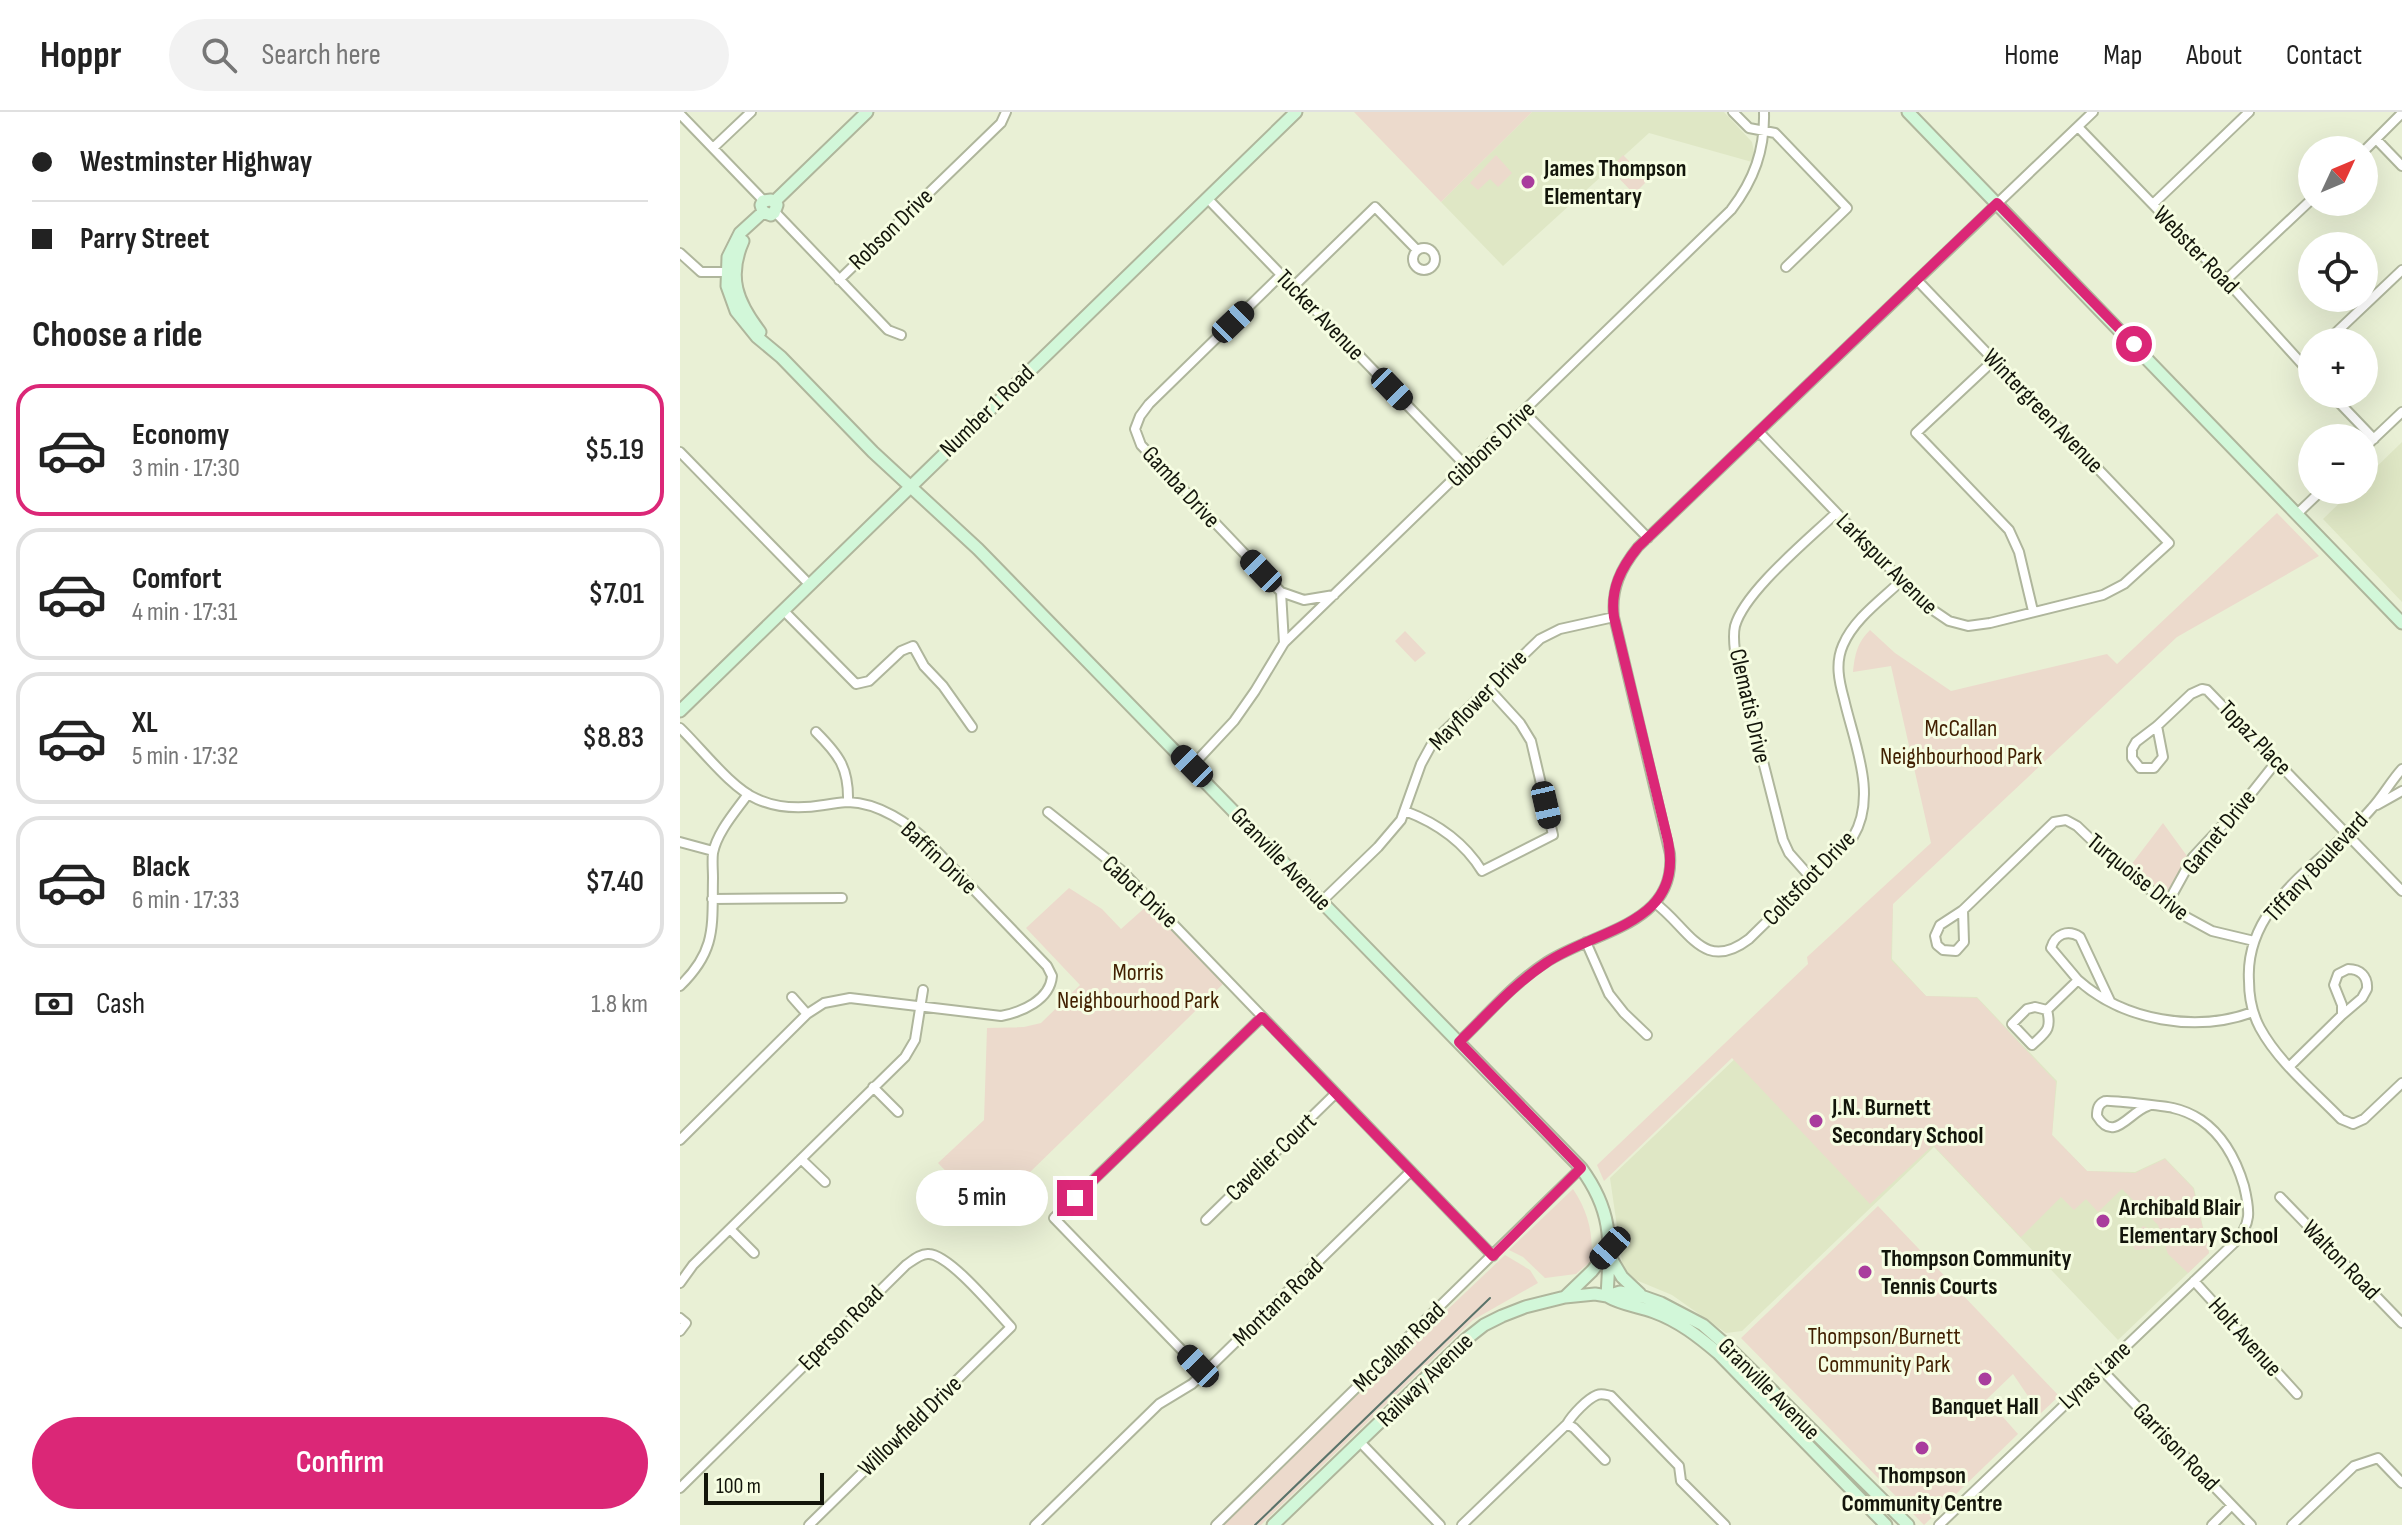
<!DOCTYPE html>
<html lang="en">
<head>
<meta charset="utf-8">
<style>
	:root { --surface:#fff; --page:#f2f2f2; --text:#222; --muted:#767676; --line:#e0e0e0; --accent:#db2777 }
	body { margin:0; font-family:"Sofia Sans Condensed",sans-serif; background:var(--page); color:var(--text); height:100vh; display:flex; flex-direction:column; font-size:30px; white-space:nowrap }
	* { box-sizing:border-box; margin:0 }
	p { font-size:26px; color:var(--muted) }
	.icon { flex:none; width:44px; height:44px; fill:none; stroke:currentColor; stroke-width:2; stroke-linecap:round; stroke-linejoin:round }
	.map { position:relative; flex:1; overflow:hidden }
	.side { display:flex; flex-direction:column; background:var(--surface); width:680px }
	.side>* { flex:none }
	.banner { display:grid; align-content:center; height:176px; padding:0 32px; background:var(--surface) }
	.needle { width:52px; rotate:46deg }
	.controls { position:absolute; left:1618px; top:24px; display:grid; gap:16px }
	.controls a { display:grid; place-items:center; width:80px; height:80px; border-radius:50%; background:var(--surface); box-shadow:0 8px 32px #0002; font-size:40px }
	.scale { position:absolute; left:24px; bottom:20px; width:120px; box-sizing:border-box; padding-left:8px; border:4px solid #13150b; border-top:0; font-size:22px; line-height:28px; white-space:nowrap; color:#13150b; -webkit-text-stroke:6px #f6fde2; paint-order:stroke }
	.end { position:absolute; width:36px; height:36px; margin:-18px; border:10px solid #db2777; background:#fff; box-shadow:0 0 0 4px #fff }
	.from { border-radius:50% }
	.bubble { position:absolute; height:56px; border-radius:28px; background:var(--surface); box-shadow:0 8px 32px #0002; font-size:26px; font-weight:600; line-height:56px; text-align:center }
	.car { position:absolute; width:24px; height:48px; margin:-24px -12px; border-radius:10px; box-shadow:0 0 6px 2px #0007; background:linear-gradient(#222 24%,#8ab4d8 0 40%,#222 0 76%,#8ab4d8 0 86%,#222 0) }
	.banner b { display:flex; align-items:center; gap:28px; height:76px; font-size:30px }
	.banner b+b { border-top:2px solid var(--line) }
	.banner i { width:20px; height:20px; background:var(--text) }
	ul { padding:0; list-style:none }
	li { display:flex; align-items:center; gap:24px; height:132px; margin:0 16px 12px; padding:0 16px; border:4px solid var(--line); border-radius:24px }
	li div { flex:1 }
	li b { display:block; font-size:30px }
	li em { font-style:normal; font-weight:600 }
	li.selected { border-color:var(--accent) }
	li>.icon { width:72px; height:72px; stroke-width:1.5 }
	h2 { padding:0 32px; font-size:36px; line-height:96px }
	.pay { display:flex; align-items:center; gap:20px; height:88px; padding:0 32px; font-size:30px }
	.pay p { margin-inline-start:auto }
	.action { display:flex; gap:16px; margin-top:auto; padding:16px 32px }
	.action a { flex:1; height:92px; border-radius:48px; background:var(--accent); color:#fff; font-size:32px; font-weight:600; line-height:92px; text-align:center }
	header { display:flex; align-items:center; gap:48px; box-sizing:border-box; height:112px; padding:0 40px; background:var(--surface); border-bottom:2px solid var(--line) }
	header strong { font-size:38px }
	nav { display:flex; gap:44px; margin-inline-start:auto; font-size:28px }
	.search { width:560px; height:72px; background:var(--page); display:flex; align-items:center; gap:20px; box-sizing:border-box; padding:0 28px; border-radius:44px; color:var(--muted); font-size:30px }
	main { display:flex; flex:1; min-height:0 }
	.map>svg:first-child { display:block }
</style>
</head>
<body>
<header>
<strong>Hoppr</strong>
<div class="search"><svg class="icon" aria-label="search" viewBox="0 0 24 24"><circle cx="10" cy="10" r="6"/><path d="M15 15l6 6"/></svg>Search here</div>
<nav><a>Home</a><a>Map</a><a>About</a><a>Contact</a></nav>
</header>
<main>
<section class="side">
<div class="banner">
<b><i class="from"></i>Westminster Highway</b>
<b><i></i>Parry Street</b>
</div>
<h2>Choose a ride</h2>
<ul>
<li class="selected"><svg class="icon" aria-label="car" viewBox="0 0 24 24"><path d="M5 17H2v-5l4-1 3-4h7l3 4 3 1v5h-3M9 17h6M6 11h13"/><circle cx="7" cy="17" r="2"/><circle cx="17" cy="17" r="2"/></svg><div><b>Economy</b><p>3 min · 17:30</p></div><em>$5.19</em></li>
<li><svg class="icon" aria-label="car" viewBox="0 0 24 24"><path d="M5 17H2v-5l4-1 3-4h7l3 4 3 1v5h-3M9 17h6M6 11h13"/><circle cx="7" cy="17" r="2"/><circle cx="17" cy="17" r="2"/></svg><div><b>Comfort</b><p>4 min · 17:31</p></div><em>$7.01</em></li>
<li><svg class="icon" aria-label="car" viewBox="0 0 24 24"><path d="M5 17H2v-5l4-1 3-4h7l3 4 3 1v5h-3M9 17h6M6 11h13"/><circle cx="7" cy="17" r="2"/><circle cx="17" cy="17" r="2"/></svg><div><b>XL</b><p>5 min · 17:32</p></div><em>$8.83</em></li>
<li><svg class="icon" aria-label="car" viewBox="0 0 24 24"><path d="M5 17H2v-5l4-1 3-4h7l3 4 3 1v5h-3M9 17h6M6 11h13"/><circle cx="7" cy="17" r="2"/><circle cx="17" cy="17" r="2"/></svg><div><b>Black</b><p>6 min · 17:33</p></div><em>$7.40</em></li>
</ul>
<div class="pay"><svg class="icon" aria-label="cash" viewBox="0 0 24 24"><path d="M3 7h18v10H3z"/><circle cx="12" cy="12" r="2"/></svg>Cash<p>1.8 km</p></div>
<div class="action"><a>Confirm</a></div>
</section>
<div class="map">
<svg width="1722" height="1413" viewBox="0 0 1722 1413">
	<rect width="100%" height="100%" fill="#e9f0d5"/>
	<path fill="#dfe7c5" d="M852,0H1044L1072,30L1074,40L1072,50L969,21L823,154L761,90Z
		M1722,330V490L1643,407L1673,378H1684V367Z
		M1213,796L1212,847L1246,884L1297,885L1377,969L1372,1023L1407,1059L1455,1060L1485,1046L1514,1076L1529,1141L1438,1228L1254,1035L1062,1219L1046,1221L992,1183L944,1163L930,1066Z"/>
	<path fill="#ecdacc" d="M674,0H852L761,90Z
		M816,43L832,61L818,75L810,67L798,78L790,71Z
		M943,43L968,68L954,82L930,57Z
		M1597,401L1639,444L1497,525L1213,792L1211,848L1246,884L1297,886L1376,970L1372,1023L1407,1059L1455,1061L1485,1047L1513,1076L1529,1141L1508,1161L1488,1142L1478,1113L1442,1077L1418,1100L1406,1087L1394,1098L1381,1085L1341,1125L1253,1033L1190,1092L1052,946L924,1069L917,1053L1128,852L1127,845L1251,731L1211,554L1173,560C1175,542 1177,531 1190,518L1215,541L1271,579L1427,542L1437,552Z
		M725,519L746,541L735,550L715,529Z
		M1483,711L1507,744L1490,777L1483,782L1479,781L1451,753Z
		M389,776L422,797L441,817L469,792L544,871L307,1102L258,1051L304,1008L307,916L344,915L361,911L400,873L346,816Z
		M893,1077C908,1099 914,1123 911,1149L896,1162L865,1166L843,1145L829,1138Z
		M1198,1094L1379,1284L1360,1302L1333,1262L1307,1287L1338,1322L1244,1413L1061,1226Z
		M1463,1114L1472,1118L1474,1136L1456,1138L1448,1129Z
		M825,1143L850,1158L858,1171L793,1208L581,1413H540Z"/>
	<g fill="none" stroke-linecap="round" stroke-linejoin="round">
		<path stroke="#5a736a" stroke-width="2" d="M575,1413L810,1186"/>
		<defs>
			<path id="street" d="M1053,0L1069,16L1095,21L1167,96L1106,155
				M1722,1L1696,27L1722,54
				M0,2L84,89
				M1398,15L1546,168L1632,263
				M33,36L71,0
				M1684,39L1696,27
				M527,86L787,355
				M1473,92L1569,0
				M95,100L208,218L221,223
				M733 147a11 11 0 1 1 22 0a11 11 0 1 1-22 0Z
				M0,141L21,160H50
				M601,163L469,292L460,304L455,317L461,333L601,480L604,531
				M159,168L321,11L326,0
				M1546,168L1632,87
				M613,175L695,95L737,138
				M1646,230L1722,158
				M1314,248L1236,321L1329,418L1339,440L1353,499
				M1651,282L1694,327
				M844,300L968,426
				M1079,320L1244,492L1269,509L1288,514L1310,511L1411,486L1423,483L1444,472L1489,431L1238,169
				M1684,336L1722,300
				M0,340L129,472
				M1618,401L1642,378
				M601,480L624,488L654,483
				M103,498L176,572L189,569L221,539L233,534L244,554L263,574L292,615
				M1477,614L1483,645L1474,656H1460L1452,646V637L1456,630L1477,614L1511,582L1522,577L1527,578L1722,779
				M0,616C21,636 51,676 77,687C99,697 121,697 144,693C152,692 161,690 168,690C199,691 229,711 250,732L367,854L372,864C370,888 342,900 321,904L170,886L144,891L127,902L0,1028
				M136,620C159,643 169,656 168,690
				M512,654L554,609L575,579L604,531L1051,98C1074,68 1085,38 1084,0
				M1722,657C1711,669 1703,684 1692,696C1648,748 1564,790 1569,869C1569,886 1572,901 1580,916C1599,951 1634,979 1661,1007L1673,1012L1684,1007L1722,971
				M1697,693L1722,679
				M725,699C757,711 784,730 802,759L873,723L851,629L840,611L808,576
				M368,700L442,759L813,1144
				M0,730L33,739
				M1132,767L1109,741L1103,728L1055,539C1054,531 1053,523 1055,514C1065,479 1128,428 1156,401
				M32,787L162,786
				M641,790L698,735L721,708L741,652L753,630L860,527L880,517L934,505
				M975,791C1009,816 1023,862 1069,827L1173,725C1198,684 1174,631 1164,587C1159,569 1155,551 1163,533C1174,507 1201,488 1221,469
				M1486,794L1513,745L1566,688L1597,649
				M1283,798L1284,830L1276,839L1263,838L1257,833L1255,824L1260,813L1283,798L1374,710L1386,708L1397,714L1423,739L1497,800L1532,819L1574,829
				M906,830L929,882L944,901L967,923
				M1668,857C1680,857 1688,864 1687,877L1682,886L1662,903V893L1654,873L1658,862Z
				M1398,868L1371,836C1375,822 1388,817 1400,825L1430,889
				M0,874C37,838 32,814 33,766C33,758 32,749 33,741C37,720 56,699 68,682
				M112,885L127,902
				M1355,895L1367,898C1372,918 1366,920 1352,933L1332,912L1347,897Z
				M1367,898L1398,868C1444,909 1516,921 1573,900
				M779,930C807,903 833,872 865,851C911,820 996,814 990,742L934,505C931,477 941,456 958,435L1413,0
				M1610,954L1662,903
				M193,975L218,1000
				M121,1047L145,1070
				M1600,1085L1722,1211
				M526,1108L656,981
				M50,1117L74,1141
				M1514,1169L1617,1282
				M0,1171L13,1153L225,945L235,928L243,878
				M0,1206L6,1211L0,1219
				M1421,1257L1571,1413
				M524,1261L374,1106L582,905
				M887,1312L894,1316L925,1348
				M680,1330L760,1413
				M0,1376L226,1153C232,1149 241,1141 249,1142C270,1143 315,1198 331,1215L129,1413
				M355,1413L479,1292L512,1272L524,1261L731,1059
				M536,1413L901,1056
				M782,1413L887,1312C892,1303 907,1287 917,1283C922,1281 926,1283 931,1284L999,1354L1001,1369L1045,1413
				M1259,1413L1554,1131C1572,1112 1570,1099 1564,1074C1556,1047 1544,1024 1521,1008C1512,1002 1502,998 1493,996C1486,994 1428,988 1425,989C1418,992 1417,997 1417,1004C1434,1032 1449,1000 1468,994
				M1532,1413L1551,1394
				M1612,1413L1674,1354L1698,1346L1722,1371"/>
			<path id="secondary" d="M1228,0L1722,511
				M94,90L187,0
				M83,100L60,121L48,145L47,174L56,199L77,225L101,245L193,340L298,437L901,1056C934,1101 930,1131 927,1184
				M83,100L91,103L94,101L97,93L94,90
				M83,100L81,93L83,89L91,88L94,90
				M63,129C47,165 57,190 80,220
				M0,599L616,0
				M929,1143L942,1165L960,1182
				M927,1184C942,1193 958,1194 974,1200C999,1209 1019,1225 1038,1241L1206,1413
				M885,1185L912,1159L929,1137
				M593,1413L785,1228L804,1213L822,1204L845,1195L885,1185L915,1182L927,1184L940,1180L964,1185L981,1191L1023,1213L1046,1233L1228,1413"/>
		</defs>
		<use href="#street" stroke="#afb69c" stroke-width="12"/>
		<use href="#secondary" stroke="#afb69c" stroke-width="15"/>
		<use href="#street" stroke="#fff" stroke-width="8"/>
		<use href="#secondary" stroke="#d2f7d9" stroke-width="11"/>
	</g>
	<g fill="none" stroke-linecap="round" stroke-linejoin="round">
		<path stroke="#db2777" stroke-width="10" d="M395,1086L582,905L813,1144L901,1056L779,930C807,903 833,873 866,851C917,816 1005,813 988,729L934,505C930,477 941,456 958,435L1317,91L1454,232"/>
	</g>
	<g fill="#a93d9d" stroke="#f6fde2" stroke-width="3">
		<circle cx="848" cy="70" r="8"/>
		<circle cx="1136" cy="1009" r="8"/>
		<circle cx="1423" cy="1109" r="8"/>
		<circle cx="1185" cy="1160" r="8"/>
		<circle cx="1305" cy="1267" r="8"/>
		<circle cx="1242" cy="1336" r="8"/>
	</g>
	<g text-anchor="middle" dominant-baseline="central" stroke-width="6" stroke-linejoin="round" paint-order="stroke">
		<g font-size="24" font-weight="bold" fill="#13150b" stroke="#f6fde2" text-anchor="start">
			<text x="864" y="56">James Thompson<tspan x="864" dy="28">Elementary</tspan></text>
			<text x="1152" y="995">J.N. Burnett<tspan x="1152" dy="28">Secondary School</tspan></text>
			<text x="1439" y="1095">Archibald Blair<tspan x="1439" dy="28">Elementary School</tspan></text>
			<text x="1201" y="1146">Thompson Community<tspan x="1201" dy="28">Tennis Courts</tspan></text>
			<text x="1305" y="1294" text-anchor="middle">Banquet Hall</text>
			<text x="1242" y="1363" text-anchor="middle">Thompson<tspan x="1242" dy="28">Community Centre</tspan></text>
		</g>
		<g font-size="24" fill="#13150b" stroke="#f6fde2">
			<text transform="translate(211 117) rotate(-44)">Robson Drive</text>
			<text transform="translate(1516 138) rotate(46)">Webster Road</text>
			<text transform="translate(640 203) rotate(46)">Tucker Avenue</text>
			<text transform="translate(307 299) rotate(-44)">Number 1 Road</text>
			<text transform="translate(1363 299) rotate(46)">Wintergreen Avenue</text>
			<text transform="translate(811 332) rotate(-44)">Gibbons Drive</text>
			<text transform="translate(501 375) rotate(47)">Gamba Drive</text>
			<text transform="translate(1207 452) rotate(45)">Larkspur Avenue</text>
			<text transform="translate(798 588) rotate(-46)">Mayflower Drive</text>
			<text transform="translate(1070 594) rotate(77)">Clematis Drive</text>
			<text transform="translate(1575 626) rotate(46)">Topaz Place</text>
			<text transform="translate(1539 720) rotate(-51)">Garnet Drive</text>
			<text transform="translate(259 746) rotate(43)">Baffin Drive</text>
			<text transform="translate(601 747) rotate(46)">Granville Avenue</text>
			<text transform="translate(1636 755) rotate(-47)">Tiffany Boulevard</text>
			<text transform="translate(1458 765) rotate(39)">Turquoise Drive</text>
			<text transform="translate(1129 766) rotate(-46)">Coltsfoot Drive</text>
			<text transform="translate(460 780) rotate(43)">Cabot Drive</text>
			<text transform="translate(591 1045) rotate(-44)">Cavelier Court</text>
			<text transform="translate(1661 1148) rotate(46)">Walton Road</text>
			<text transform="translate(598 1190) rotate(-44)">Montana Road</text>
			<text transform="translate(161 1216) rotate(-45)">Eperson Road</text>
			<text transform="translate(1565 1225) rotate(48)">Holt Avenue</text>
			<text transform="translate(719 1235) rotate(-44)">McCallan Road</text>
			<text transform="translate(1415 1263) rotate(-43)">Lynas Lane</text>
			<text transform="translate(745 1268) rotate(-44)">Railway Avenue</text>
			<text transform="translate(1089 1277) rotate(45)">Granville Avenue</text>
			<text transform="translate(230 1314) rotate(-44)">Willowfield Drive</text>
			<text transform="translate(1496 1335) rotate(46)">Garrison Road</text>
		</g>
		<g font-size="24" fill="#411f00" stroke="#f6fde2">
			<text x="1281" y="616">McCallan<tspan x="1281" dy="28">Neighbourhood Park</tspan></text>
			<text x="458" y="860">Morris<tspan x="458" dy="28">Neighbourhood Park</tspan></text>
			<text x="1204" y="1224">Thompson/Burnett<tspan x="1204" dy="28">Community Park</tspan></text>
		</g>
	</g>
</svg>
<div class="controls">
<a><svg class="needle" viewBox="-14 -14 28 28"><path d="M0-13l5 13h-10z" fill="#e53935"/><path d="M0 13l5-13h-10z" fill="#767676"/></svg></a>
<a><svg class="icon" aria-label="locate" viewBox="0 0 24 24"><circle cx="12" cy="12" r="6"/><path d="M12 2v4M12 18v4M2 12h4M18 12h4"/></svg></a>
<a>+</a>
<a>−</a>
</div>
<div class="scale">100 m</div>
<i class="end from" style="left:1454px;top:232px"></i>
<i class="end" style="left:395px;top:1086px"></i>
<div class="bubble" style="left:236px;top:1058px;width:132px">5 min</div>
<i class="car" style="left:553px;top:210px;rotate:46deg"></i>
<i class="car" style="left:712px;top:277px;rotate:136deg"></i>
<i class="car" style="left:581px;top:459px;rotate:316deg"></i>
<i class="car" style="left:512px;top:654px;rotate:315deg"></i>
<i class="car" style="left:866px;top:693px;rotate:167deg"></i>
<i class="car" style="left:930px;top:1136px;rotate:222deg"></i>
<i class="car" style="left:518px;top:1254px;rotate:316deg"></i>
</div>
</main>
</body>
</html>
